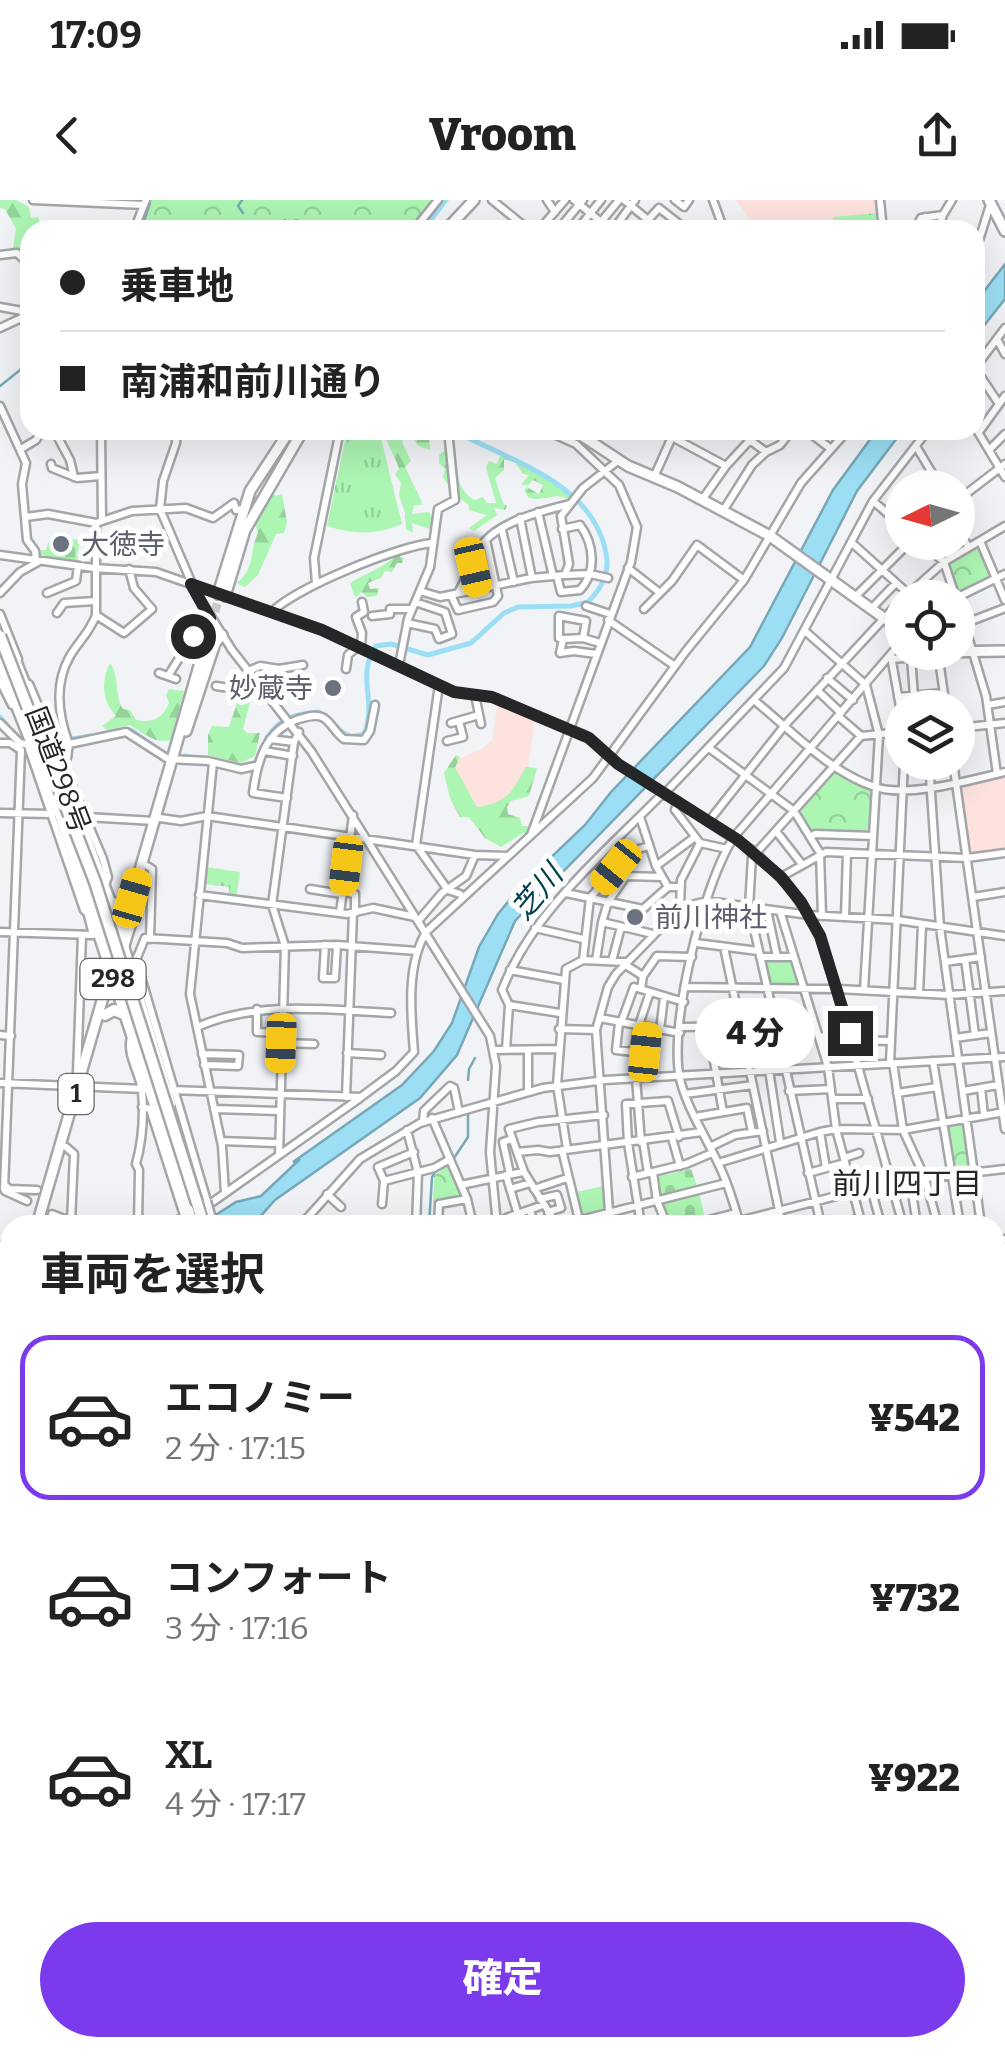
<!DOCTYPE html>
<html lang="ja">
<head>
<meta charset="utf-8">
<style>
	:root { --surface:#fff; --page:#f6f6f6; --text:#222; --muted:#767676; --line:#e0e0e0; --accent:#7c3aed }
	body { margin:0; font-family:Bitter,"Noto Sans JP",serif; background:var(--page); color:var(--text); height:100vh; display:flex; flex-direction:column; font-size:38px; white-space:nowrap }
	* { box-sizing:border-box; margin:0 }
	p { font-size:32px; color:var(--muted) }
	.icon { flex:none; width:55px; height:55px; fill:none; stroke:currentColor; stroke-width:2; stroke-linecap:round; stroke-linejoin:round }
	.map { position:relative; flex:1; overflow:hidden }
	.panel { position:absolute; left:0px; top:1015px; width:1005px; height:842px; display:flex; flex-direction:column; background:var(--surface); border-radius:30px 30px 0 0; box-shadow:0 10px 40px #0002 }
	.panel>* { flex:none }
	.guide { position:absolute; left:20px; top:20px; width:965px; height:220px; border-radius:30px; box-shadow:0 10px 40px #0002; display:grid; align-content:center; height:220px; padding:0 40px; background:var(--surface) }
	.needle { width:65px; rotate:265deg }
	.buttons { position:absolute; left:885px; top:270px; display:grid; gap:20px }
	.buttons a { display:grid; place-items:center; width:90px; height:90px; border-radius:50%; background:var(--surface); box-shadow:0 10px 40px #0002; font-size:50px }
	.end { position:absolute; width:45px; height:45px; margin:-22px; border:12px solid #252627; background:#fff; box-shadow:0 0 0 5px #fff }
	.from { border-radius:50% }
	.bubble { position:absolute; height:70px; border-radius:35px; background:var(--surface); box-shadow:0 10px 40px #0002; font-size:32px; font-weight:800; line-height:70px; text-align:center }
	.car { position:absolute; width:30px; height:60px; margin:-30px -15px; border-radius:12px; box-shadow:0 0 8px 2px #0007; background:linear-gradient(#f5c518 24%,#345 0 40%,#f5c518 0 76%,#345 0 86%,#f5c518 0) }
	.guide b { display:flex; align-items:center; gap:35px; height:95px; font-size:38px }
	.guide b+b { border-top:2px solid var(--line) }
	.guide i { width:25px; height:25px; background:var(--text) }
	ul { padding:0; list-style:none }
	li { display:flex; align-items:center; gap:30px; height:165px; margin:0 20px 15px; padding:0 20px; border:5px solid transparent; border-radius:30px }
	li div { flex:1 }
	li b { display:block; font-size:38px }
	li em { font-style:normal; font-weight:800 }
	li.current { border-color:var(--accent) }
	li>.icon { width:90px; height:90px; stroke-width:1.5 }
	h2 { padding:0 40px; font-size:45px; line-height:120px }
	.cta { display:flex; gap:20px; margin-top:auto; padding:20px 40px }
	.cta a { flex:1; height:115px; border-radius:60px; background:var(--accent); color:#fff; font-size:40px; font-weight:800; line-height:115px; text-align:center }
	.status { display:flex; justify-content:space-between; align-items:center; height:70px; padding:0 50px; background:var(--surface); direction:ltr }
	.status svg { height:28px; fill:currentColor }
	header { display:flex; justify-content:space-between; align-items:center; height:130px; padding:0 40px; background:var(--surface); font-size:45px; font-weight:800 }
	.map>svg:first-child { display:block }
</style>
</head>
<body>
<div class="status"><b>17:09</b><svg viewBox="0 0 49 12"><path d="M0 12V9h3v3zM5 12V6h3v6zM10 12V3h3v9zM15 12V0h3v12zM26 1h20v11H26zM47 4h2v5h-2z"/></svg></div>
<header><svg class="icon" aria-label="back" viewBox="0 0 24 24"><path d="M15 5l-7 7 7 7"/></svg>Vroom<svg class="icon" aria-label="share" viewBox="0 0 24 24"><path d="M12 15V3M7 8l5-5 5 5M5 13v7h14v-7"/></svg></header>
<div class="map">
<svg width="1005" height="1856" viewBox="0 0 1005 1856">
	<defs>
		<pattern id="grass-tufts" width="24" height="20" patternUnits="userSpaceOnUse" patternTransform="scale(2.5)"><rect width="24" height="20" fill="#adf5b3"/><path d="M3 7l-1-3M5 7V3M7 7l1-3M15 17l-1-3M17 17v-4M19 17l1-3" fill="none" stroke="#95d29a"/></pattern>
		<pattern id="forest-firs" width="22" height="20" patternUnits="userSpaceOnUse" patternTransform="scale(2.5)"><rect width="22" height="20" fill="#adf5b3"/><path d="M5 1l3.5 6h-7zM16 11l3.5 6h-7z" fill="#95d29a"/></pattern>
		<pattern id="cemetery-stones" width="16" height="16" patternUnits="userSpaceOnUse" patternTransform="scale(2.5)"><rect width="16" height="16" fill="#adf5b3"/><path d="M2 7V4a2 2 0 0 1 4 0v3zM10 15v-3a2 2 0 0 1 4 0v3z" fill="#95d29a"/></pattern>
		<pattern id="park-crowns" width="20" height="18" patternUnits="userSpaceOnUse" patternTransform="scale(2.5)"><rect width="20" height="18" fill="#adf5b3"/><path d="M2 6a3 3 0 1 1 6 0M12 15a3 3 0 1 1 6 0" fill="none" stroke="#95d29a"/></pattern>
	</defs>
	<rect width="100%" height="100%" fill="#f1f3f6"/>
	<path fill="#fde2de" d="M736,0H877L880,30H758Z
		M498,502L535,520L528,566L521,589L473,618L454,570L460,559L483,548L492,540Z
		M1005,574V650L971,656L960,586Z"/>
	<path fill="url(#grass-tufts)" d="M347,230H379L402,324C376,335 354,335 327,326Z
		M206,667L240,672L236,699L228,698L229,687L204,684Z"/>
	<path fill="url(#forest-firs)" d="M0,0H16L29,7L31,18L38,17L42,30H30L29,61H21L23,54L13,48L16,29L5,9L0,8Z
		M384,230H396L399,234L405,230H418L417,235L429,237L430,250L418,246L412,235L404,237L402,242L411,261L405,267L422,302L421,305H414L412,314L429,312L432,319L438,320L441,333L412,323L413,333L406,329L405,313L399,295L401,283L395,274L399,269C395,254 386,245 384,230Z
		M445,250C458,266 456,291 475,300L483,297L487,303H496L486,267L489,261L497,264L502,251L573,293L570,300C552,290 544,304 528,297L524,290L527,287L539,294L543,285L533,280L528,285H521L529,275L523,274L515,262L504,259V270L495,278L503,303L507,306L505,310L494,308L497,315L474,331L469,328L487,315L469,310V305C460,299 449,288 443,277L445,269L439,263V255Z
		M273,293L276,296L282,294L287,322L284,333L276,334L258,375L245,387L236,383C256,369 249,351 258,333L255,324Z
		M397,355L404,358L402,363H397L392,372L385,371L381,378L368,383L370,389L379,388L377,396L367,397L361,392L357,397L354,395L350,383C365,374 384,367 397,355Z
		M110,463C121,479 113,492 123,509L130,510L136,520C153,523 162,519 169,503L166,495L169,489L184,491L171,540C156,545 142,532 130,525L107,530L102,526L116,516C103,503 100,483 110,463Z
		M242,499L250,502L243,529L247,533H260L255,556L240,563L208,555V535L212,526L229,527L238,500Z
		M456,555L460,557L455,568C463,580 469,594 477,607C509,602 511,592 526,567L537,568L529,596L511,601L507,607L508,614L520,618L522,626H531L529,634L523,633L501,647L485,638L469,617H460L450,598L444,573Z"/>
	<path fill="url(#cemetery-stones)" d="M69,339L80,340L78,351L87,353L86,358L78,357L77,364L41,358L40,350H46L49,341Z
		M691,969L698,989L660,999L656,974L666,971L667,975Z
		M699,992L705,1018L683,1025H668L660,1002Z"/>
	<path fill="url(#park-crowns)" d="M152,0H434L410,30H140Z
		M877,13L879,30H834L833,17Z
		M979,346L991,378L958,394L947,364Z
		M834,570L874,590L869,634L813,632L799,612Z
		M763,759H793L799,786L768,784Z
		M963,921L971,969L954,973L946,924Z
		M450,964L464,997L433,1003L434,976Z
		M603,986V1012L581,1018L573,993Z"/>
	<path fill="#9cdff5" stroke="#78a8b7" stroke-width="2.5" d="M1005,64V99L975,137V103Z
		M877,230H903L857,291L782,438L764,466L515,721L457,855L420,898L275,1000L259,1018L239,1025H200L236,1002L261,996L300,959L293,962L402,885L434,851L452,823L479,747L498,714L522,685L585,625L611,592L750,447L833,290Z"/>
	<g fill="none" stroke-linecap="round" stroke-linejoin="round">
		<path stroke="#78a8b7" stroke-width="2.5" d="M242,0L238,6L243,13
			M296,20L305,26
			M277,27L285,20
			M141,30L150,3
			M0,186L30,162
			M468,880L469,869L475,858
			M454,958L468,937V914
			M429,1025L432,977L438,968
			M0,1178L10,1180
			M342,1848L355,1856"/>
		<path stroke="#9cdff5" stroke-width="5" d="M423,30L446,0
			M0,517L11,530
			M339,530L351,537L364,534C378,500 355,477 376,446L391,444L428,455L471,443L504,413L518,407L571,406L588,402C602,388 610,373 606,353C593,282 509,261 453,230
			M102,534L131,530L155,547
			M60,541L91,536
			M263,547C274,520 291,514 319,512L332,522
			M184,556L223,562
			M0,1338L10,1333"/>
		<path stroke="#9cdff5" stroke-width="8" d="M995,1087L1005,1085
			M121,1848L152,1856
			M42,1856L75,1848"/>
		<path stroke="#c8cacd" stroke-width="9" stroke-dasharray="9 4.5" stroke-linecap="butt" d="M247,310L255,294
			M211,425L222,387"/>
		<defs>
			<path id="minor" d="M33,0L144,5
				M492,0L529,30
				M547,0L555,12
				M574,0L611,30
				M624,0L648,20
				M675,0L684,7L689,0
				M713,0L724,30
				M880,0L883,30
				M925,17L930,26L940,25L943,15
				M601,22L619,0
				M134,30L146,0
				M414,30L438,0
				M539,30L565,0
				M558,30L583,0
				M577,30L601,0
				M613,30L635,0
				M646,30L648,20L659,8L687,30
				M915,30L921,18L943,15L952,0
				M975,53L991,2
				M0,55L17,53L30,65
				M0,107L22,111L24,117
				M0,128L30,114
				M997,139L1005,154
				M999,204L975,168L1005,128
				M0,206L26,263L22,284L27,340L35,351L36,360
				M975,227L1005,277
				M54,230L70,260L74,277
				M101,230L102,321
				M177,230L176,243L163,281L160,309L195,391L232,450L311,551L490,836L496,866L490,952L497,1025
				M659,230L726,266
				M806,230L831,249
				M979,232L1005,196
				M589,240L597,230
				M916,246L941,288
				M21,249L36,240L42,230
				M990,249L1005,234
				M51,264L52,268L77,278L101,276
				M654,277L672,237
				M924,288L935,278
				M702,300L726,266L750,240L766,252L780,245L792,230
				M958,300L1005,264
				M873,301L902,326
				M723,311L752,265L766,252
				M538,312L553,376
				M26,317L48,314L96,323L132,311L186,308L213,318L234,303L236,310L244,309
				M891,317L902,307
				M520,318L532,378
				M502,330L514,382
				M958,332L969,347
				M980,341L1005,400
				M851,342L913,398
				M921,342L944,362L956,398L1005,374
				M0,355L94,368L156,372L322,430L454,492L491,497L585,535L618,564L755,652L791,689L821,736L903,1025
				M472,366L478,389
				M628,368L660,393
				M565,375L590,374L608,378
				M557,376L561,392L580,390C597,372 594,344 580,325L562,329
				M316,383L314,358L340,230
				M420,391L440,397L531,378L565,375L569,364L561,316L583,288L619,260
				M0,393L20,372L38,362
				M47,393L76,381L78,366
				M458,393C466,379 471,363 479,349C495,322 542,311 570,304
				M451,395L458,410L493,402L498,396L486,340
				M855,397L910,342
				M904,398L944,362L1005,326
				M958,403L986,496L997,574
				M586,406L610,414
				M644,409L672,381L697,345L744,380
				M871,409L896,383
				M272,412C295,388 400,345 433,343
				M57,413L64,403L95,401
				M0,414L18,459
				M96,415L124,433L152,409L134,388L129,369
				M372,416L390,414V409H412
				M608,420L675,466
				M407,423L435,429L439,439L452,434L445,412L415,402
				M958,426L1005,408
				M805,431L866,485L879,535L864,790
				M583,438L586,421L559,416V438L563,439L560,453L574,451L596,454
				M563,439L583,438L600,443
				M361,447L362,433L356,417L364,412L362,402
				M938,453L946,508
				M891,456L902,518
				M911,457L914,496
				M891,459L932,456L935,453
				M399,465L408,419L430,367L438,309L455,300L448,230
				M346,469L348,455L358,446
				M248,471L260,466L279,469L303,465
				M159,473L176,479
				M168,476L193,436L215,443
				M827,478L853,500
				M0,481L12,505
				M29,484L103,659L108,677L105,685
				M439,485L416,645L448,690L460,694
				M216,486L230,488L251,474
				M817,490L841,513
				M475,495L481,524
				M898,497L944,493
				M755,501C791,530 829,572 875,587C908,598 971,580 1005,572
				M988,505L1005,502
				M838,516L861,536L902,532
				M0,523L20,543L28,545
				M451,523L479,515
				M958,528L1005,523
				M270,539L294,542
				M447,541L463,537L459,521
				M0,543H10L21,550L4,989
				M69,544C58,515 54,484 70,456C79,441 90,432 96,415V323
				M709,548L794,611L820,653L822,716
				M29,549L84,710L93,718
				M265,551L293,556
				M929,562L940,727L981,1025
				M953,562L1005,929
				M58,563L67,558L69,544L126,532L168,559L208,561L241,569L255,566
				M213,563L190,794L222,946L225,993
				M665,593L784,468L873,301L928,230
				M287,598L253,593C257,562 265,530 299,519C306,517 315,514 322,517C331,521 335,533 344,539L364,540L370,531L375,505
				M678,601L675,610L700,643L727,649
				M0,613L52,614
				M86,617L154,621
				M640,617L656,666L668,687
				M160,618L181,621L207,616L475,655L508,656
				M709,621L785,525L902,399
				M776,631L801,663
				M531,635L631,362L637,327L619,285L576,244L545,230
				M810,637L815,634L873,636
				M755,652L752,657L749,707L821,1025
				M756,653L861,536
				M147,666L152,669L150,739
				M656,666L695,637
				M616,667L626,676L661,677
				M626,676L608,702L602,722L653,734
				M781,677L826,652L967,658L1005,653
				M310,689L342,694
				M343,692L355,694V713
				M566,693L643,709L668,687H680
				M199,695L347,714L373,708L415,717
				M973,697L1005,692
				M680,708L681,680L700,643
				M767,710L777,757
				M780,711L828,867L836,929L862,1025
				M340,713L353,615
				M845,717L847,653
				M419,720L442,693L466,676L475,655
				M535,728L583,739
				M0,732L93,735L88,715
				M696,743L758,751
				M325,745L323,778H335L337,745
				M724,747L782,1025
				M760,757H794
				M965,759L975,835
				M583,760L590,698L629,652L649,646
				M596,760L602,722
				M612,761L621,727
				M945,762L981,757
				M624,764L643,776L641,789
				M510,770L564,780
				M643,776L657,756L692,757
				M686,787L838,789L949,795L1005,791
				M919,793L922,725
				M257,809V832L282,833
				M560,813L509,805L502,790C533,710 605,653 664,592
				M600,818L680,833
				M619,823L616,850L634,852L638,828L650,792
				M621,823L634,787L684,802
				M197,827C259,800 325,810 391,813
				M680,827L775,826
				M708,828L723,912
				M755,828L758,871
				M559,829L596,830
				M660,830L664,797
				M0,835L11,836
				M131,837C126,855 140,873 142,891C144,914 142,942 136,964L139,970L138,1025
				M819,837L850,833
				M955,838L991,833
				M852,840L891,841
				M281,843L314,844
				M494,850L558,849
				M506,850L509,805
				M347,853L381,855
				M202,854L239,855L238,866L204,865
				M933,861L960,1025
				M890,863L904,562
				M893,863L903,930L925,978L938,1025
				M769,870L780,942
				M80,875L77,873L82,735
				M642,877L648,829
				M636,878L641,942
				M0,883L144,889
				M981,888L984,915
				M172,890L361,897L396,871L414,852C411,814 406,766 426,732L593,578L686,451L744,380L801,283L848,230
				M789,891L831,889
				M963,891L998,885
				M528,892V850
				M897,893L937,887
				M685,894L753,885
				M346,897L353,713
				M832,899H868
				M142,907L150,909L183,1012
				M214,909L279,911
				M695,917L747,908L752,932
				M432,918L467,999L473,1025
				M423,921L424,911L450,886L454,888L459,912
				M407,930L418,973L416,1025
				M820,932L826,968
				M672,938L680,966
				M221,941L277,943
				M643,941L648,973
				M66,947L74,954L71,1021
				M710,947L735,935L763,931
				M567,949L557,885L566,769L583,760L625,762
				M562,950L579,1020
				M517,952L538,950L550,952L702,932
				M279,955L285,746L272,705L294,542L299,532
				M844,958L859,953
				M718,963L820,932L836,929L903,930L1004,912
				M653,973L657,1001L667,1025
				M808,973L845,963
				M510,974L503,942L512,939
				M506,975L521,1025
				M632,977L686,964L712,953
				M910,980L917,1025
				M384,981L378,967L414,952
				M5,985L9,989L37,990
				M461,985L523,972
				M871,988L881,1025
				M510,989L530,983
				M534,989L567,978
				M5,991L27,1001
				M327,994L341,1007
				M540,999L557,995L561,1008L548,1012
				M207,1001L136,760L145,738L227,743L242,748L337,745L417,751
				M382,1004L384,981L434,968L450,959
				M207,1006L360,898
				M530,1010L535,1025
				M52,1014L80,1025
				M739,1021L891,982L1005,969
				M165,1025L187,1016
				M301,1025L360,959L420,923L543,888L605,880L1005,857
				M438,1025L439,1004L467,999
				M457,1025L472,1021
				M508,1025L506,1018L543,1005
				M557,1025L524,972L509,929L538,922L604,915
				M561,1025L726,983
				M610,1025L596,830L608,787L616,774L680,708L707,701L809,715L897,720L1005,736
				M641,1025L628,943L626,904L668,901L679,937
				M689,1025L736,1013
				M740,1025C735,1008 730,990 723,974C710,943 690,915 681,883C666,830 704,682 734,637L902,441
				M834,1025L860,1018
				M995,1041L1005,1039
				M0,1045L10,1050
				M995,1082L1005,1081
				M0,1085L10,1083
				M995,1092L1005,1090
				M995,1128L1005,1126
				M995,1160L1005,1158
				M0,1182L10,1184
				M995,1194L1005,1192
				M995,1230L1005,1228
				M995,1251L1004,1298
				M1,1267L10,1235
				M0,1277L10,1274
				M995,1331L1005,1330
				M0,1334L10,1329
				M995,1356L1005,1392
				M0,1413L10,1404
				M0,1419L10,1429
				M995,1436L1005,1434
				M0,1509L10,1499
				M0,1519L10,1529
				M995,1527L1005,1520
				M0,1560L10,1570
				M995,1567L1004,1601
				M0,1604L10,1615
				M995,1608L1005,1620
				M0,1646L10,1626
				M995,1652L1005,1665
				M0,1662L10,1642
				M995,1699L1005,1692
				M0,1709L10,1708
				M0,1718L10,1728
				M995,1748H1005
				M0,1750L10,1759
				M0,1782L10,1792
				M0,1815L10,1824
				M0,1835L10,1833
				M143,1848L173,1856
				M205,1848L214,1856
				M213,1848L221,1856
				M255,1848L257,1856
				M348,1848L365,1856
				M492,1848L495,1856
				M640,1848L645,1856
				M679,1848L689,1856
				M759,1848L768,1856
				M875,1848L876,1856
				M916,1848L917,1856
				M980,1848L981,1856
				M9,1856L50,1848
				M55,1856C87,1848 110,1847 142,1856
				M408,1856V1852L415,1848
				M609,1856L624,1848
				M697,1856L704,1848
				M778,1856L788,1848"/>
			<path id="major" d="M989,0L1005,31
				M446,30L474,0
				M573,230L628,266L678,287L770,336L902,431
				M218,394L250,291L290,230
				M225,396L245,330L303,230
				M200,448L210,418
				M935,452L1005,451
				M186,531L215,443L222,435
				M123,749L133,716
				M37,1025L206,442
				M4,1137L10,1116
				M0,1168L10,1134
				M0,1267L10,1263
				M995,1485L1005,1477
				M995,1816H1005
				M279,1848L281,1856
				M560,1856L562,1848"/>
			<path id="highway" d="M14,458L73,605
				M0,463L59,612
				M72,603L110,702L170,904
				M58,608L169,948
				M110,702L122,706L131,699
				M105,815L114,810L124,814
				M168,946L188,1010
				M468,1848L472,1856
				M482,1848L486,1856"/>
		</defs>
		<use href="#minor" stroke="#a5a6a9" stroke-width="11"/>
		<use href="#major" stroke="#a5a6a9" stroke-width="14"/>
		<use href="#highway" stroke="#a5a6a9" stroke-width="15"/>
		<use href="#minor" stroke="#fff" stroke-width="6"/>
		<use href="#major" stroke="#fff" stroke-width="9"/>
		<use href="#highway" stroke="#fff" stroke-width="10"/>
		<defs>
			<path id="minor-bridge" d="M207,1001L214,1025
				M183,1012L187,1025"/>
			<path id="highway-bridge" d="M0,436L95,682L204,1025
				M188,1010L193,1025"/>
		</defs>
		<use href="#minor-bridge" stroke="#a5a6a9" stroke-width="11" stroke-linecap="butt"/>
		<use href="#highway-bridge" stroke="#a5a6a9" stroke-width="15" stroke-linecap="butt"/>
		<use href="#minor-bridge" stroke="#fff" stroke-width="6"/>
		<use href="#highway-bridge" stroke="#fff" stroke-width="10"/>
	</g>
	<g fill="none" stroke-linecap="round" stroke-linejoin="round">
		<path stroke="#252627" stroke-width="12" d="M193,436L202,438L210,418L191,384L322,430L454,492L492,497L589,538L618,564L738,640L781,677L801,702L820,736L850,833"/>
	</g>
	<g fill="#6b7280" stroke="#fff" stroke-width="4">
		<circle cx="61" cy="344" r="10"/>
		<circle cx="333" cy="488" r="10"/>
		<circle cx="635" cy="717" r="10"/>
	</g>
	<g text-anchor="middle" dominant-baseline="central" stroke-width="10" stroke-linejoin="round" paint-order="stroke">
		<g fill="#fff" stroke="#666768" stroke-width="2.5">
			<rect x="80.5" y="759" width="65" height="40" rx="8"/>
			<rect x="58.5" y="874" width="35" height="40" rx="8"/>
		</g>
		<g font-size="25" font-weight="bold" fill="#252627">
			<text x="113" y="779">298</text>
			<text x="76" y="894">1</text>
		</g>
		<g font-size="28" fill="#5b616d" stroke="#fff" text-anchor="start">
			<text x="81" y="344">大徳寺</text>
			<text x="313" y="488" text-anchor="end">妙蔵寺</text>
			<text x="655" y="717">前川神社</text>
		</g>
		<g font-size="28" fill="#252627" stroke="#fff">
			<text transform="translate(58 570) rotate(69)">国道298号</text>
		</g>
		<g font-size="30" font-style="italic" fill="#02404f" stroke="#fff">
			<text transform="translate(537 692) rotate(-50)">芝川</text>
		</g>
		<g font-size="30" fill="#252627" stroke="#fff">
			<text x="907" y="984">前川四丁目</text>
		</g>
	</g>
</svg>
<div class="buttons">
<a><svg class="needle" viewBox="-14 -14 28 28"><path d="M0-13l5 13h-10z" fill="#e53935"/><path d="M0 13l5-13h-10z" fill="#767676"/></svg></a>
<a><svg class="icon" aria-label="locate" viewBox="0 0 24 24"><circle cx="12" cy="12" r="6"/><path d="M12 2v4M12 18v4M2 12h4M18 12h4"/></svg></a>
<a><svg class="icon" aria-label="layers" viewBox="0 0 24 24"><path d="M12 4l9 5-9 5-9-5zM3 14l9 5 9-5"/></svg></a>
</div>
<i class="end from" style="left:193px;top:436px"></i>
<i class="end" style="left:850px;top:833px"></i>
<div class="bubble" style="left:695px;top:798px;width:120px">4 分</div>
<i class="car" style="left:473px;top:367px;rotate:167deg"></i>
<i class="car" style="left:346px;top:665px;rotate:187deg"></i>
<i class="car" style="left:616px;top:667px;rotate:219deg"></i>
<i class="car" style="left:132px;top:698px;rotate:16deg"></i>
<i class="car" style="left:281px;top:843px;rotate:182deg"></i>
<i class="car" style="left:645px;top:852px;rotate:6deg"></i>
<div class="guide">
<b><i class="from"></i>乗車地</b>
<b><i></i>南浦和前川通り</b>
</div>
<section class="panel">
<h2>車両を選択</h2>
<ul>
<li class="current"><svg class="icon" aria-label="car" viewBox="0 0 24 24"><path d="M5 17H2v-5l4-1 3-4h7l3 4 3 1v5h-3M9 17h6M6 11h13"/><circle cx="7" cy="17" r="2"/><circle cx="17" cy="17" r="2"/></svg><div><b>エコノミー</b><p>2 分 · 17:15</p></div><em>¥542</em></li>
<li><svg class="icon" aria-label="car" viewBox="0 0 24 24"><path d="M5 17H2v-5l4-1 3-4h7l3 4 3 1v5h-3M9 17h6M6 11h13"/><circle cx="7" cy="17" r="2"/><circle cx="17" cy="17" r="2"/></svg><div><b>コンフォート</b><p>3 分 · 17:16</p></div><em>¥732</em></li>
<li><svg class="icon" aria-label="car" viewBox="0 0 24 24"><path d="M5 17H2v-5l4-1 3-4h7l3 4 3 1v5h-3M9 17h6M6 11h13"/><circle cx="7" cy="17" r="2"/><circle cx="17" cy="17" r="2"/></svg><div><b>XL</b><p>4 分 · 17:17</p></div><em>¥922</em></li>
</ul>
<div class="cta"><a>確定</a></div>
</section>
</div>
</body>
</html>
